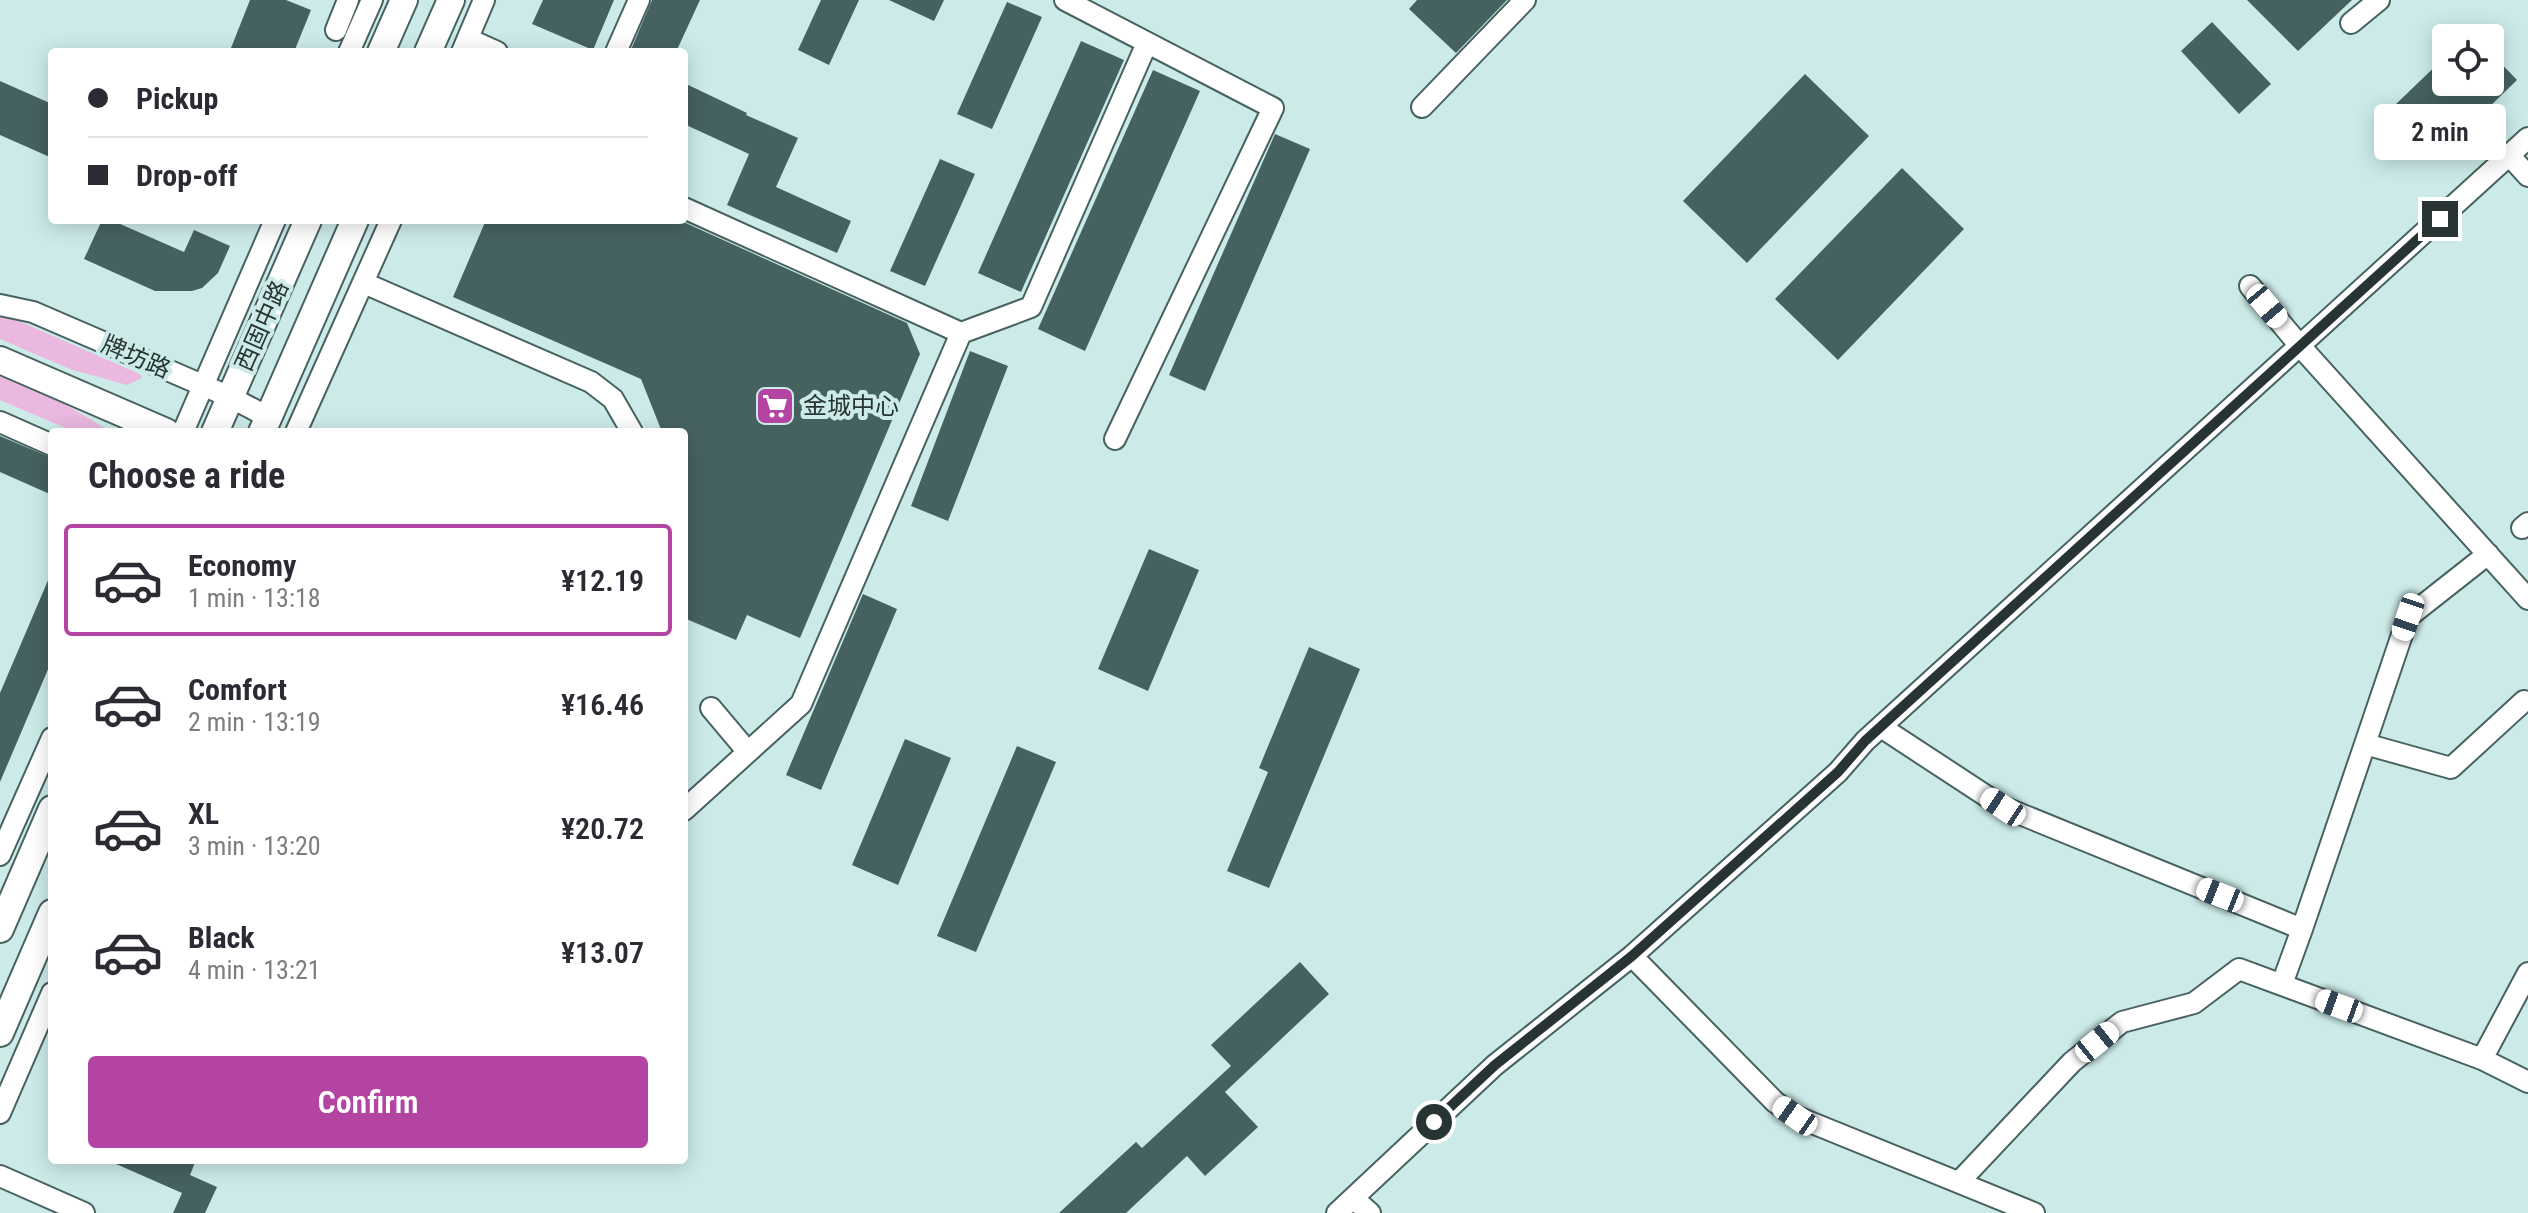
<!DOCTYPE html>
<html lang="en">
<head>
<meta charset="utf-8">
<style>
	:root { --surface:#fff; --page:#f2f2f3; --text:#2b2b33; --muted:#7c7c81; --line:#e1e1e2; --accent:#b344a2 }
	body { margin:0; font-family:"Roboto Condensed","Noto Sans SC",sans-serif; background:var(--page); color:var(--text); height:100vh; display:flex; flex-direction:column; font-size:30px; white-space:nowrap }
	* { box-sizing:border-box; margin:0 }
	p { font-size:26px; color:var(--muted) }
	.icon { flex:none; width:44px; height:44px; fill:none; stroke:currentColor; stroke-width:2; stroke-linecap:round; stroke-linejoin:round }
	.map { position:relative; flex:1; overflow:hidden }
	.drawer { position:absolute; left:48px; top:428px; width:640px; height:736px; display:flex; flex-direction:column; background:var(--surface); border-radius:8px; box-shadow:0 4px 20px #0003 }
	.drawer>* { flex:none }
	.guide { position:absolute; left:48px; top:48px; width:640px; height:176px; border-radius:8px; box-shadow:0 4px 20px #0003; display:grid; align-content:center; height:176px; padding:0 40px; background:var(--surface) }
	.controls { position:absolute; left:2432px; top:24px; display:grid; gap:16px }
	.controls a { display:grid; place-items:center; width:72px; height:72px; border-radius:8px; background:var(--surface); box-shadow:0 4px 20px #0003; font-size:40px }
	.end { position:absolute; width:36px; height:36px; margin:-18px; border:10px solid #283433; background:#fff; box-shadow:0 0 0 4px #fff }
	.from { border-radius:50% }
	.bubble { position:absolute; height:56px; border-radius:8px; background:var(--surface); box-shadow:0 4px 20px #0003; font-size:26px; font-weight:600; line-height:56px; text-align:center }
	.car { position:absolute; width:24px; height:48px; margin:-24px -12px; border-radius:10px; box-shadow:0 0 6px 2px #0007; background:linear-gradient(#fff 24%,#345 0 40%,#fff 0 76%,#345 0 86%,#fff 0) }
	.guide b { display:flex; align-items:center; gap:28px; height:76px; font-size:30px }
	.guide b+b { border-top:2px solid var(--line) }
	.guide i { width:20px; height:20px; background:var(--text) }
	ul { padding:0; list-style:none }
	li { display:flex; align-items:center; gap:24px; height:112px; margin:0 16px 12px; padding:0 24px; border:4px solid transparent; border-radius:8px }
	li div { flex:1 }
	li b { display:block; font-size:30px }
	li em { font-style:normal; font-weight:600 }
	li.selected { border-color:var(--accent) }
	li>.icon { width:72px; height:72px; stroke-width:1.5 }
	h2 { padding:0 40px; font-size:36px; line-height:96px }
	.cta { display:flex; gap:16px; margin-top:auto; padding:16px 40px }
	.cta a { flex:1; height:92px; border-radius:8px; background:var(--accent); color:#fff; font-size:32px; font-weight:600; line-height:92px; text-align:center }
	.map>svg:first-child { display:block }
</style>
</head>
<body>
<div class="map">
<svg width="2528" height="1213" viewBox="0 0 2528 1213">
	<rect width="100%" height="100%" fill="#ccebe8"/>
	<path fill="#ebb8e0" d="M0,314L5,315L140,374L142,378L127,385L70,369L0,339Z
		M0,374L53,397L105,428L106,432H75L0,400Z"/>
	<path fill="#466260" d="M250,0H286L311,10L294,52H241L231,48Z
		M543,0H614L593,50L532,24Z
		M652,0H700L676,52H630Z
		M821,0H859L829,65L798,50Z
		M889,0H944L934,21Z
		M1417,0H1507L1456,53L1409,9Z
		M2247,0H2352L2298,51Z
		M1007,2L1042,17L992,129L957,114Z
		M2212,22L2271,84L2239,114L2181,51Z
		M1081,41L1124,60L1021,292L978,273Z
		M2490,52L2517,80L2441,154L2395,105L2446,56V82H2490Z
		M1153,70L1200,91L1085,351L1038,329Z
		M1805,74L1869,136L1747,263L1683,201Z
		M0,81L52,104V158L0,135Z
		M684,83L747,113L746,115L798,138L776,187L851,221L837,253L727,205L749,154L684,124Z
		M1275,134L1310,149L1205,391L1169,375Z
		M940,159L975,174L925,286L890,271Z
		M1902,168L1964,229L1838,360L1775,299Z
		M102,220H111L184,252L194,230L230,246L218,273L202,288L192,291H155L84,259Z
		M486,220H679L907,323L920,354L800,638L747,615L736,640L684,618V432H662L641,379L453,297Z
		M970,351L1008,366L948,521L911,506Z
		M0,436L52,458V495L0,472Z
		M1149,549L1199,570L1148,691L1098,669Z
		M52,571V660L0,782V693Z
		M863,594L897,609L821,790L786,775Z
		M1309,647L1360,669L1269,888L1227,871L1268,772L1259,768Z
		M905,739L951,758L898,885L852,865Z
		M1017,746L1056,762L976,952L937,936Z
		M1300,962L1329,994L1225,1092L1258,1127L1205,1176L1187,1156L1126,1213H1059L1136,1142L1142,1148L1231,1066L1211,1045Z
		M107,1160H196L190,1175L217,1187L205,1213H173L182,1193Z"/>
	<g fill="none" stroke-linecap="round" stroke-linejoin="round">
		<defs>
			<path id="minor" d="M1065,0L1273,108L1115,439
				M2351,23L2379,0
				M336,30L348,0
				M468,39L497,52
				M349,52L372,0
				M462,52L484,0
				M616,52L639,0
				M1422,107L1525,0
				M2509,155L2528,176
				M684,208L961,333L1031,307L1147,43
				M364,283L591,382L613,399L632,432
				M2250,286L2300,346L2528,599
				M0,305L33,312L230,397L268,417
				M0,422L52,445
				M183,432L275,220
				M296,432L391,220
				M2522,528L2528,523
				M711,708L748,752
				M1881,727L2003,807L2302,929L2365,744L2451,768L2524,701
				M2365,744L2408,617L2488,554
				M684,810L801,704L961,333
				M0,855L52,738
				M1632,956L1775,1102L1795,1116L2034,1213
				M2282,984L2302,929
				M2482,1059L2528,1082
				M0,1113L52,993
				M0,1176L84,1213
				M1959,1182L2072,1062L2122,1022L2194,1003L2239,969L2482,1059L2528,973
				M1353,1198L1370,1213
				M1337,1213L1495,1065L1632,956L1838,772L1865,741L2528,138"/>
			<path id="major" d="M381,52L404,0
				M428,52L451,0
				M0,360L166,432
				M215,432L308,220
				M262,432L355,220
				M0,929L52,809
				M0,1033L52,913"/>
		</defs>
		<use href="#minor" stroke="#476260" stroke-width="24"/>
		<use href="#major" stroke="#476260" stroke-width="30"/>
		<use href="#minor" stroke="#fff" stroke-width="20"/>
		<use href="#major" stroke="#fff" stroke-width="26"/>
	</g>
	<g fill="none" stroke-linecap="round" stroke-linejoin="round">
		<path stroke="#283433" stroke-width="10" d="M1434,1122L1495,1065L1632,956L1838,772L1865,741L2440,219"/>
	</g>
	<defs>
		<symbol id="supermarket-square" viewBox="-11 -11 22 22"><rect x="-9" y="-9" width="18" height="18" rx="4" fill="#b344a2" stroke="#ccebe8"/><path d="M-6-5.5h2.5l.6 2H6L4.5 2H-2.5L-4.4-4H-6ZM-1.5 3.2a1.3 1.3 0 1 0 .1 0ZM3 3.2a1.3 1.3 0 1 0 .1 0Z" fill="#fff"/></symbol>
	</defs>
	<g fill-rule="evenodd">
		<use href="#supermarket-square" x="753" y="384" width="44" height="44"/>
	</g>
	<g text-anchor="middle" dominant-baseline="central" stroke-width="8" stroke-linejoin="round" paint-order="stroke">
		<g font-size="24" fill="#283433" stroke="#ccebe8">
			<text transform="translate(262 326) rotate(-66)">西固中路</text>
			<text transform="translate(136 357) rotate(23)">牌坊路</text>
		</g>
		<g font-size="24" fill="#283433" stroke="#ccebe8" text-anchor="start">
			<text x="803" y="406">金城中心</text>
		</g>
	</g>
</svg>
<div class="controls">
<a><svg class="icon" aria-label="locate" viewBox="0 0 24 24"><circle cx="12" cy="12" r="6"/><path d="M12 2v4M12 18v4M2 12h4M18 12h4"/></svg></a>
</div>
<i class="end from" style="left:1434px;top:1122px"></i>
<i class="end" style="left:2440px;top:219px"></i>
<div class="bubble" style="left:2374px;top:104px;width:132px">2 min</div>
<i class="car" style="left:2267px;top:306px;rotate:140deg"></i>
<i class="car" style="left:2408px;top:617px;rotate:199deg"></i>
<i class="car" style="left:2003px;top:807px;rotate:303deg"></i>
<i class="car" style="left:2220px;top:895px;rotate:292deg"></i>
<i class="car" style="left:2339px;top:1006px;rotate:290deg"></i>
<i class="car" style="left:2097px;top:1042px;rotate:51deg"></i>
<i class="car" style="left:1795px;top:1116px;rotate:305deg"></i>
<div class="guide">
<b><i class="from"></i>Pickup</b>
<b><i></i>Drop-off</b>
</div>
<section class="drawer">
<h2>Choose a ride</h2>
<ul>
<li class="selected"><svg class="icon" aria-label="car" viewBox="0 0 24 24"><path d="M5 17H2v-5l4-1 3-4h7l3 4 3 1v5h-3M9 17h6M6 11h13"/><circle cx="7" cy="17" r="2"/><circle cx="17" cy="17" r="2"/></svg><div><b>Economy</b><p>1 min · 13:18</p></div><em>¥12.19</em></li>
<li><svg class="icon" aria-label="car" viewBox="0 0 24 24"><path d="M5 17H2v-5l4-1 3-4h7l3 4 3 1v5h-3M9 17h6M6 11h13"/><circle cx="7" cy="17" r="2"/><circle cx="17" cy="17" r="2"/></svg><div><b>Comfort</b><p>2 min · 13:19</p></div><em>¥16.46</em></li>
<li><svg class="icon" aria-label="car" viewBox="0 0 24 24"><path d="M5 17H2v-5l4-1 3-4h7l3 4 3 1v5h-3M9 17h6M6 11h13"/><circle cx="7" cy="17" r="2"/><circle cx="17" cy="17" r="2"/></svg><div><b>XL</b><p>3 min · 13:20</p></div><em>¥20.72</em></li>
<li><svg class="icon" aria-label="car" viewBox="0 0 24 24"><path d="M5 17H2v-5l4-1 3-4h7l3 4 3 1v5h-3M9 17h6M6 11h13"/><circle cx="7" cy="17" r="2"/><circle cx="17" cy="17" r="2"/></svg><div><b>Black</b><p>4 min · 13:21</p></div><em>¥13.07</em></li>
</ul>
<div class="cta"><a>Confirm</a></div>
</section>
</div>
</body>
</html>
